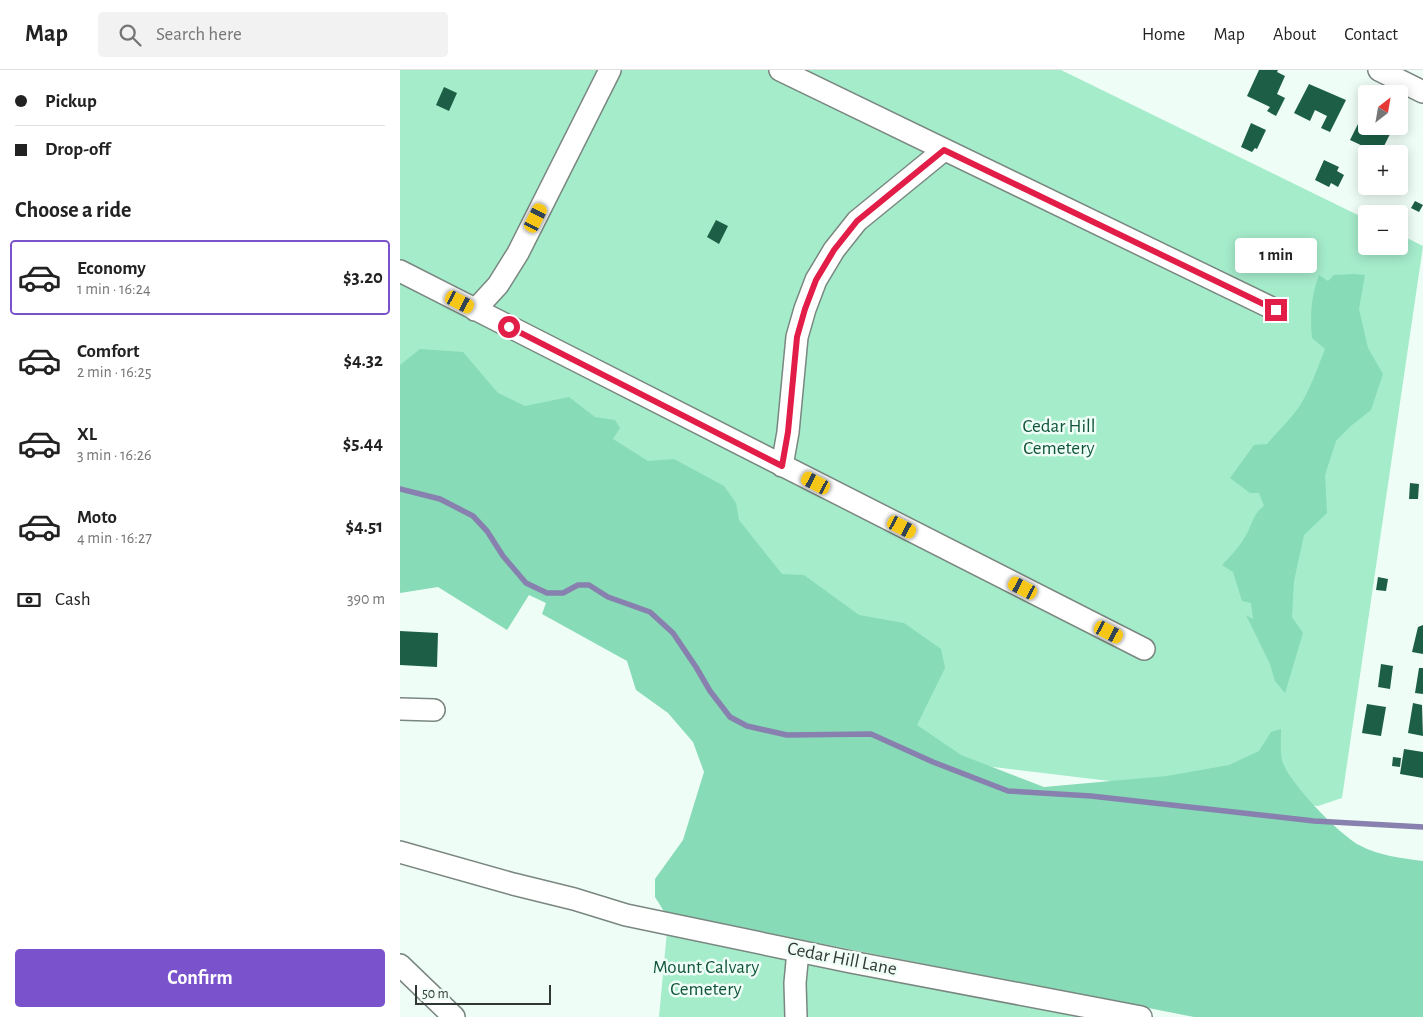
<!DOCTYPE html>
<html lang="en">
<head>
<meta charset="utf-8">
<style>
	:root { --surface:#fff; --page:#f2f2f2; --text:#222; --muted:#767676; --line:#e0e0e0; --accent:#7952cc }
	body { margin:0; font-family:"Alegreya Sans",sans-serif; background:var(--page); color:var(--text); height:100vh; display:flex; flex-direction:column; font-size:19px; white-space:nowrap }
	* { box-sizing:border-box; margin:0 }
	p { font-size:16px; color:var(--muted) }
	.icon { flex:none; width:28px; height:28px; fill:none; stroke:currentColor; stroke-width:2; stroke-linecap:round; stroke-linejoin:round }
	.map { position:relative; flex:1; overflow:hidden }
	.details { display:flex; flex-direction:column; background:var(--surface); width:400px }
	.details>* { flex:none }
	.banner { display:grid; align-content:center; height:110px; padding:0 15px; background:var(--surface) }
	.needle { width:32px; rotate:31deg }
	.fabs { position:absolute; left:958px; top:15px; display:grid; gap:10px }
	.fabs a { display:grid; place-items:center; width:50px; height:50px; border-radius:5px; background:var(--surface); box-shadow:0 2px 12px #0003; font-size:25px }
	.scale { position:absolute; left:15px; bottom:12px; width:136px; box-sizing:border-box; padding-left:5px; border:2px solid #313734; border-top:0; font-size:14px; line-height:18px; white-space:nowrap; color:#313734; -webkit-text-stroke:4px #eefdf6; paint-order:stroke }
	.end { position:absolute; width:22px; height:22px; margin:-11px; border:6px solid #e11d48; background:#fff; box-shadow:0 0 0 2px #fff }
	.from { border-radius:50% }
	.bubble { position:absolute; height:35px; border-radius:5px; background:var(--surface); box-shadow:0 2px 12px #0003; font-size:16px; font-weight:700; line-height:35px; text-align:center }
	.car { position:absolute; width:15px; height:30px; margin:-15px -8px; border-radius:6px; box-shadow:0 0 4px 1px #0007; background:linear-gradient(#f5c518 24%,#345 0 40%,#f5c518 0 76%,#345 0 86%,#f5c518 0) }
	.banner b { display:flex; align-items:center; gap:18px; height:48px; font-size:19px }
	.banner b+b { border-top:1px solid var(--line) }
	.banner i { width:12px; height:12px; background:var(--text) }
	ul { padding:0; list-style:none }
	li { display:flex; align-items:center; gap:15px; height:75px; margin:0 10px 8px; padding:0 5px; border:2px solid transparent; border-radius:5px }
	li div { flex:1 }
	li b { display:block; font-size:19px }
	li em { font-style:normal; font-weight:700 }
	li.active { border-color:var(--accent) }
	li>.icon { width:45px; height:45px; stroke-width:1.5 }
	h2 { padding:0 15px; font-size:22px; line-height:60px }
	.pay { display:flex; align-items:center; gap:12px; height:55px; padding:0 15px; font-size:19px }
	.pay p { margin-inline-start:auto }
	.primary-button { display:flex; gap:10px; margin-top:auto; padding:10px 15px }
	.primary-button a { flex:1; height:58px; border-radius:5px; background:var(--accent); color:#fff; font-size:20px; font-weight:700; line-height:58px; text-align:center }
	header { display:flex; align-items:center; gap:30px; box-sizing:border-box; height:70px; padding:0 25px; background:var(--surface); border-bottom:1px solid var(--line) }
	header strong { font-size:24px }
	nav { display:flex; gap:28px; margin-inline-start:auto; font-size:18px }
	.search { width:350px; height:45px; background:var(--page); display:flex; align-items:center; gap:12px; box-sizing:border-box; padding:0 18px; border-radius:5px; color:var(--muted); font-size:19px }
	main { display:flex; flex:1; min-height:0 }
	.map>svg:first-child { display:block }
</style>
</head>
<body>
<header>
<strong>Map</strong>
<div class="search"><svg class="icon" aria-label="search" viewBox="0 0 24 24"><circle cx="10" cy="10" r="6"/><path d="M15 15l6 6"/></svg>Search here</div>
<nav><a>Home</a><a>Map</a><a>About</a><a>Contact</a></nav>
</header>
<main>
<section class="details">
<div class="banner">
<b><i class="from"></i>Pickup</b>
<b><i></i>Drop-off</b>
</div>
<h2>Choose a ride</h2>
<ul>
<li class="active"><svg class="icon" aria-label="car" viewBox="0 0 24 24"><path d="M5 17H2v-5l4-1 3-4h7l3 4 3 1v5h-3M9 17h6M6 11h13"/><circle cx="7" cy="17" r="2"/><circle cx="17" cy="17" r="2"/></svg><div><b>Economy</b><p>1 min · 16:24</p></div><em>$3.20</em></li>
<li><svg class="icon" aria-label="car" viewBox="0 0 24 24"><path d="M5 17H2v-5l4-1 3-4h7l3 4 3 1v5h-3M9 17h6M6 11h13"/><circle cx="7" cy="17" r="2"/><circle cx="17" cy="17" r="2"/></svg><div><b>Comfort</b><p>2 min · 16:25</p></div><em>$4.32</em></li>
<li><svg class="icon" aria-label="car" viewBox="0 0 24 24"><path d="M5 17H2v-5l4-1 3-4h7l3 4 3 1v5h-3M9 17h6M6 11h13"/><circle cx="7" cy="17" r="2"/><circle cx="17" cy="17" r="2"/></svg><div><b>XL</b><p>3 min · 16:26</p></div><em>$5.44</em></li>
<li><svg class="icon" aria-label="car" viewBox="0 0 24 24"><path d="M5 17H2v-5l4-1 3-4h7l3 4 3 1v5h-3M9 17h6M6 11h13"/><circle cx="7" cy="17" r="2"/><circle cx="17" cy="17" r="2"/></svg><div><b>Moto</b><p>4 min · 16:27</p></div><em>$4.51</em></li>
</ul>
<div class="pay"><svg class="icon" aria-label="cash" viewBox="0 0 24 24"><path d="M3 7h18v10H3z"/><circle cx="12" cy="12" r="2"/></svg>Cash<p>390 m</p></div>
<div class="primary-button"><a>Confirm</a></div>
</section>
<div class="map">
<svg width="1023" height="947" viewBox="0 0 1023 947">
	<rect width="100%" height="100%" fill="#eefdf6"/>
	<path fill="#a5eccb" d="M0,0H661L966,149V176H999V164L1023,176L942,728L918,736L569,694L0,400Z
		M267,861L723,947H259Z"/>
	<path fill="#87dbb6" d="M954,204L965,205L959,239L968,278L983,304L971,340L952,355L936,371L925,405L927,443L904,465L894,511L892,547L903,563L885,623L875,611L870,594L846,545L853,549L851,533L842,531L833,502L822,495C830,487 839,477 845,467C852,456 853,443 864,436L859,423H850L830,408L854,375L867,374C878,361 892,348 901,334C911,317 918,297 925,279L912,268C910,246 911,226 919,205L928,211L934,205Z
		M20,279L63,282L98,323L125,336L169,327L195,347L215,350L220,358L213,369L248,391L274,389L324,416L336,433L339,450L382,504L404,505L459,545L504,553L541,579L545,598L517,655L561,685L644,717L767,706L829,695L859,681L871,662L881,659C881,668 880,680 882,690C887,711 939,764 959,775C979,786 1001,788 1023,791V947H794L265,843L255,827V809L283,770L304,702L293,672L268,643L236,620L227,591L142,544L146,533L129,525L107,560L38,517L0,523V295Z"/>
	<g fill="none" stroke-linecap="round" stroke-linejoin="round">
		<path stroke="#8880ae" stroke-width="5.5" d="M0,419L40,429L73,446L87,461L103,486L126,513L147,523H163L178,515H189L208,527L250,542L273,563L296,597L310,621L330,647L347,656L387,665L471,664L533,692L608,721L691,726L914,751L1023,757"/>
	</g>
	<path fill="#1d5f46" d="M859,0H878L877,2L885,6L877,24L885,28L876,46L867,41L870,37L847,26Z
		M909,14L946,30L930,62L921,58L927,46L915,40L910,51L894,43Z
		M44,17L57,23L49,41L36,35Z
		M965,40H966V56H994L980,84L950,70Z
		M851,53L866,60L857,79L855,78L852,82L841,77Z
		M924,90L939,97L937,101L944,105L938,117L931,113L929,117L915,110Z
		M1015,131L1023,135L1019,142L1011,138Z
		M316,150L328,156L319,174L307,167Z
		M1010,413L1019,414L1018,429H1009Z
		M978,507L988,509L986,521L976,520Z
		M1023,555V584L1012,582L1018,557Z
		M0,561L38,563L37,597L0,595Z
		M981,594L993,596L990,619L978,617Z
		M1019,598H1023V624L1015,623Z
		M1013,633L1022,635L1023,666L1008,663Z
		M967,634L986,637L981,666L962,663Z
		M1004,679L1023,682V708L1000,704Z
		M993,687L1001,688L1000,697L992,696Z"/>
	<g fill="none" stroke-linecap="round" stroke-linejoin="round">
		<defs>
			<path id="minor" d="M380,0L876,240
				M979,0L1023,22
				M0,201L744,579
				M75,240L98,215L118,183L210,0
				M382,396L388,362L397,267L405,239L416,210L434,180L457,151L544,80
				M0,639L34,640
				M0,782L113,814L174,829L226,845L451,892L741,947
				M0,895L54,947
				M396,947L395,913L398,881"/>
		</defs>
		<use href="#minor" stroke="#7a8780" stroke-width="24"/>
		<use href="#minor" stroke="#fff" stroke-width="21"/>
	</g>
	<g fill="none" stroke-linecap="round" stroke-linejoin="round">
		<path stroke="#e11d48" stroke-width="6" d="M109,257L382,396L388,362L397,267L405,239L416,210L434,180L457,151L544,80L876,240"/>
	</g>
	<g text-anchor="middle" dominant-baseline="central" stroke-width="5" stroke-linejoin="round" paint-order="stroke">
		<g font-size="19" fill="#11543c" stroke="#eefdf6">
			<text x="659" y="356">Cedar Hill<tspan x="659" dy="22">Cemetery</tspan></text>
			<text x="306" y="897">Mount Calvary<tspan x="306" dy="22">Cemetery</tspan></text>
		</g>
		<g font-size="19" fill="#313734" stroke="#eefdf6">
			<text transform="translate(442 889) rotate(11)">Cedar Hill Lane</text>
		</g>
	</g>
</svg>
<div class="fabs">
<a><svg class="needle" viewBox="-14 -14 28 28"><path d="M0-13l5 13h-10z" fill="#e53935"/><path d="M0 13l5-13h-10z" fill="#767676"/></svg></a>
<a>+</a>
<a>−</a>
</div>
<div class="scale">50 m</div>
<i class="end from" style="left:109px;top:257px"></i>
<i class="end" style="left:876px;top:240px"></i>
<div class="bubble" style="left:835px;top:168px;width:82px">1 min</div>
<i class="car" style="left:136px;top:148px;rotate:27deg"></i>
<i class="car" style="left:60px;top:232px;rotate:117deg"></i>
<i class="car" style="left:416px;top:413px;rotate:297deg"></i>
<i class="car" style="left:502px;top:457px;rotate:117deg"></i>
<i class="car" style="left:623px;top:518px;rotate:297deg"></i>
<i class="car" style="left:709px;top:562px;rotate:117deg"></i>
</div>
</main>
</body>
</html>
